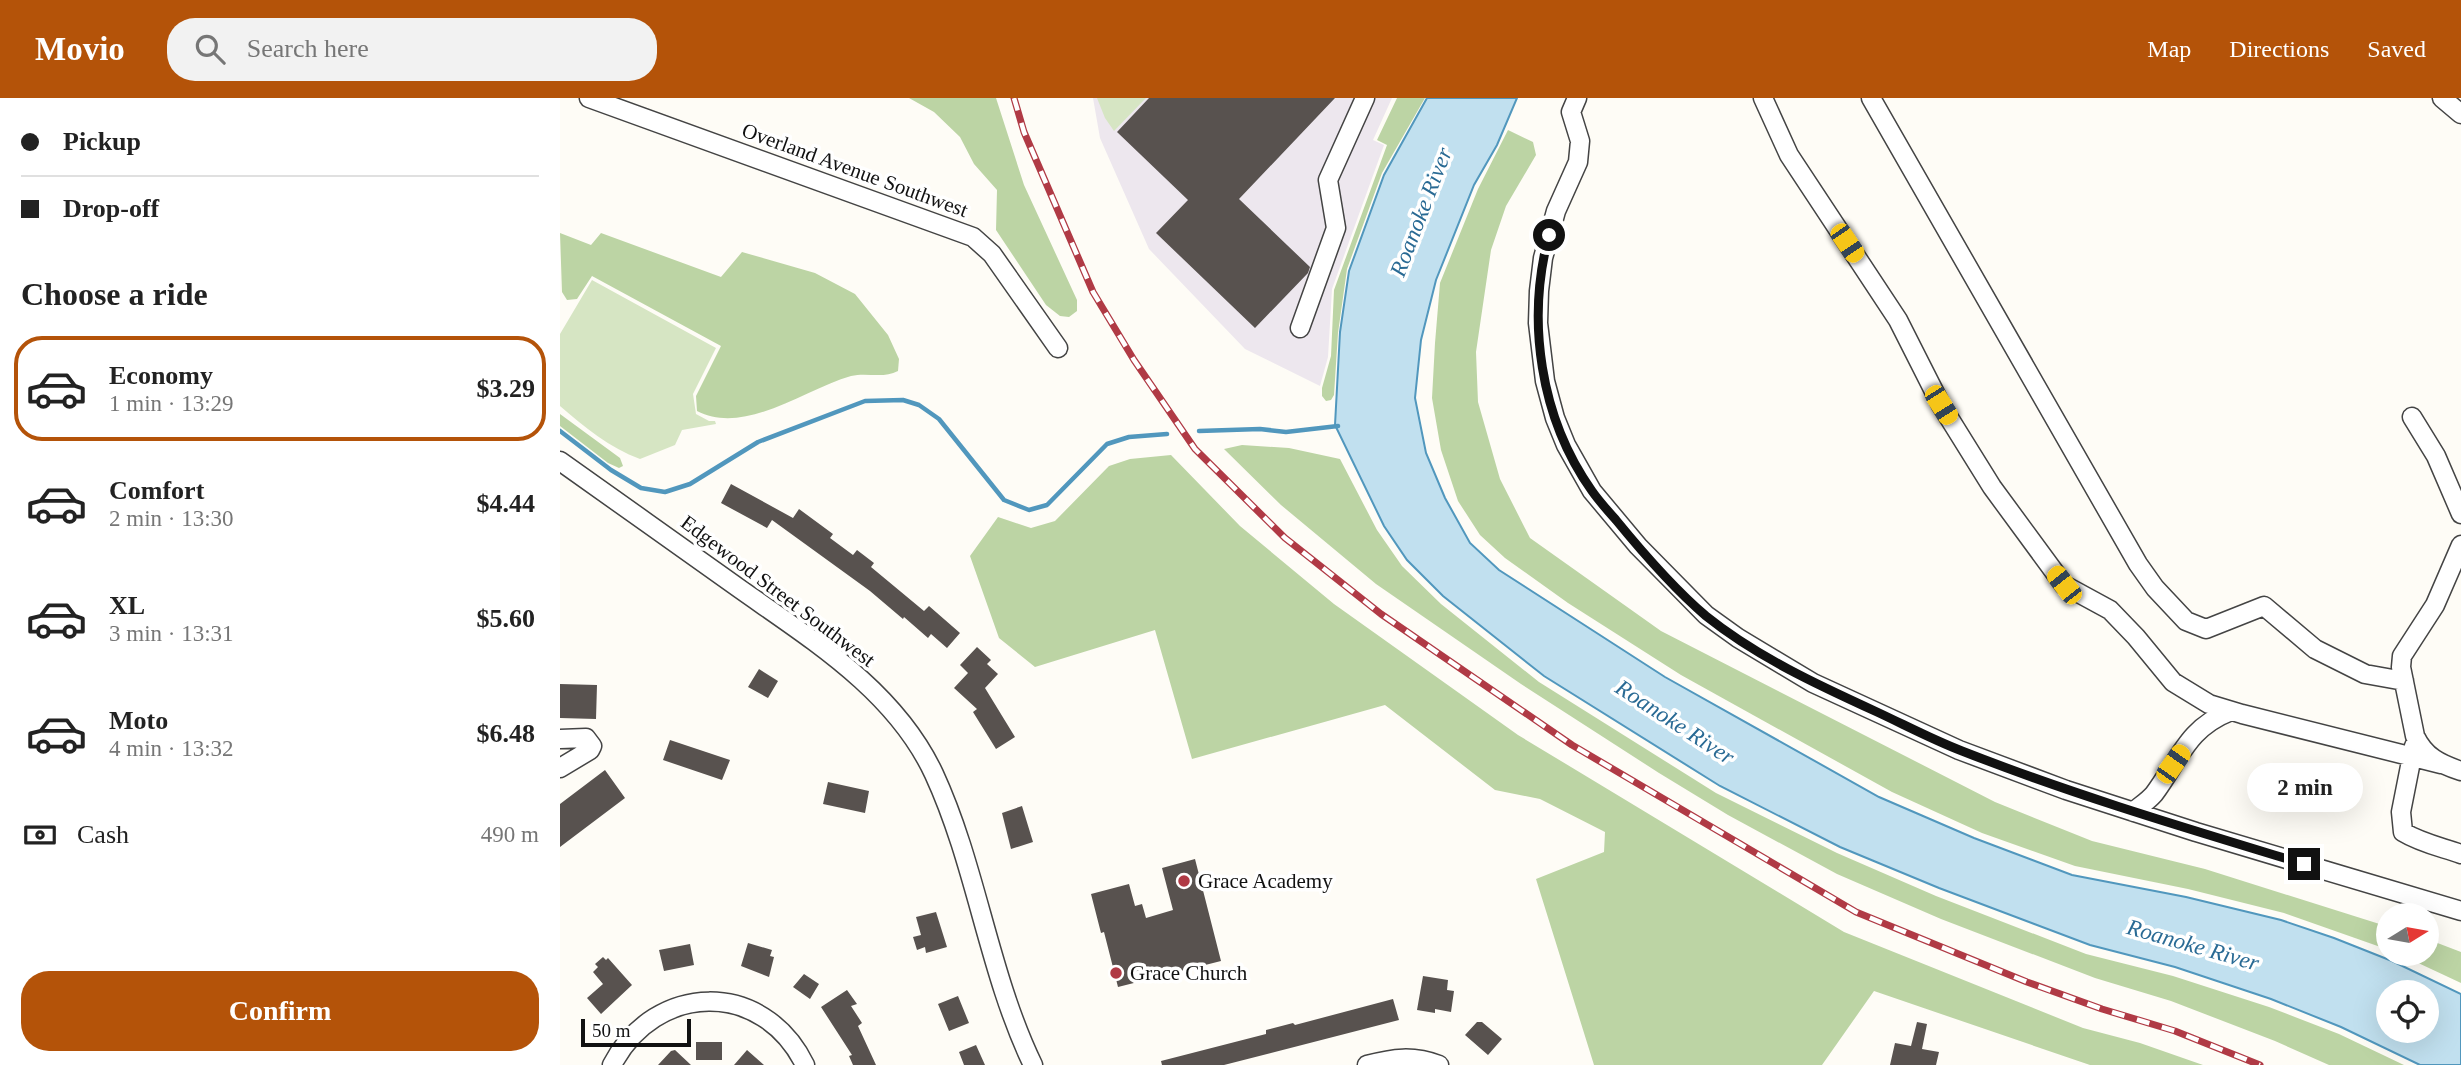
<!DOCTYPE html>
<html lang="en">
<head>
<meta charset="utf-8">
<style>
	:root { --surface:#fff; --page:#f2f2f2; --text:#222; --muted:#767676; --line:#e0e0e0; --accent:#b45309 }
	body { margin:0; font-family:Georgia,serif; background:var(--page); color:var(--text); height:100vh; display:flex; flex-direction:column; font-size:26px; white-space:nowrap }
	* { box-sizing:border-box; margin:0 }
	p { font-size:23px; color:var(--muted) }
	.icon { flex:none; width:38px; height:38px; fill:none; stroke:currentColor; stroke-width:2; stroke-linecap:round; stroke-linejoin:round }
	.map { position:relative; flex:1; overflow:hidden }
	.panel { display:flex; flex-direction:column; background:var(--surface); width:560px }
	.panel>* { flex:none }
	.top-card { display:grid; align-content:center; height:154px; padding:0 21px; background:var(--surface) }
	.needle { width:46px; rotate:79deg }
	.tools { position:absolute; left:1816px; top:805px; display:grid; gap:14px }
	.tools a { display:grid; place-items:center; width:63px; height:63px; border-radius:50%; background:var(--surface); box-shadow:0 7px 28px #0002; font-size:35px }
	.scale { position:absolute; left:21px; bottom:18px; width:110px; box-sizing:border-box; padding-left:7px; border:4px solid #111; border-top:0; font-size:19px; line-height:24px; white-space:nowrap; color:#111; -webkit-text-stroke:5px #fff; paint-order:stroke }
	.end { position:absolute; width:32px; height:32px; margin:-16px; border:9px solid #111; background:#fff; box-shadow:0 0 0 4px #fff }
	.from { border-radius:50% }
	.bubble { position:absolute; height:49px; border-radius:24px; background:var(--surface); box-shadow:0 7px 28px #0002; font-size:23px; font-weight:600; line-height:49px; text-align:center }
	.car { position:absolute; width:21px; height:42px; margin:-21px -10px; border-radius:9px; box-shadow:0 0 5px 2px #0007; background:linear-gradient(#f5c518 24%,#345 0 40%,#f5c518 0 76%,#345 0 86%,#f5c518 0) }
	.top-card b { display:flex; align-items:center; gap:24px; height:66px; font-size:26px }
	.top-card b+b { border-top:2px solid var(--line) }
	.top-card i { width:18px; height:18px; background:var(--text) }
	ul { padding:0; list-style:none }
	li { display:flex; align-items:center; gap:21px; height:105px; margin:0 14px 10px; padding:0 7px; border:4px solid transparent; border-radius:28px }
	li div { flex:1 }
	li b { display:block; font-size:26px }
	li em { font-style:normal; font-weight:600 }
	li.selected { border-color:var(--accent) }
	li>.icon { width:63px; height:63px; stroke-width:1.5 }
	h2 { padding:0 21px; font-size:32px; line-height:84px }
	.pay { display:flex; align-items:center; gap:18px; height:77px; padding:0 21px; font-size:26px }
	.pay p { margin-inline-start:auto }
	.cta { display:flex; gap:14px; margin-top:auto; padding:14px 21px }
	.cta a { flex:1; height:80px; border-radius:28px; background:var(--accent); color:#fff; font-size:28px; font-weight:600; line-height:80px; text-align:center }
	header { display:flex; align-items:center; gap:42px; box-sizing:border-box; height:98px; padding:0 35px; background:var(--accent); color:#fff }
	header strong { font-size:33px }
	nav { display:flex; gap:38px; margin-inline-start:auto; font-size:24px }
	.search { width:490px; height:63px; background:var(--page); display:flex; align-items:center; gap:18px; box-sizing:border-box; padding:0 24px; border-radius:28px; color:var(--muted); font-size:26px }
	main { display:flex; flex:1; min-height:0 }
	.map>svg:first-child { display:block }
</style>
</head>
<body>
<header>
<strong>Movio</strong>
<div class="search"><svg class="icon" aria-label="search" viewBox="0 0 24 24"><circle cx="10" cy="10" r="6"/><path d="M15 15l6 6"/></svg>Search here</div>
<nav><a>Map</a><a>Directions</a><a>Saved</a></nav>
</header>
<main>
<section class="panel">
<div class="top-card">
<b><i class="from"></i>Pickup</b>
<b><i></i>Drop-off</b>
</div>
<h2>Choose a ride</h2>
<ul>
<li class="selected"><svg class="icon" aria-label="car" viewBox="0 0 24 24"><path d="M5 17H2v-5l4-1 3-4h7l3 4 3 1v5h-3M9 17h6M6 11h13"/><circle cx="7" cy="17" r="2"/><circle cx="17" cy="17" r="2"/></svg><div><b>Economy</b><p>1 min · 13:29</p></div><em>$3.29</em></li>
<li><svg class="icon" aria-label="car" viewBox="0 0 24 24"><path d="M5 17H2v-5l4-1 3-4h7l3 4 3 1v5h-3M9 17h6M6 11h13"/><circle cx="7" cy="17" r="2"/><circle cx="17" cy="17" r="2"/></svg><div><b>Comfort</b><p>2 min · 13:30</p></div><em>$4.44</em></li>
<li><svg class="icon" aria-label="car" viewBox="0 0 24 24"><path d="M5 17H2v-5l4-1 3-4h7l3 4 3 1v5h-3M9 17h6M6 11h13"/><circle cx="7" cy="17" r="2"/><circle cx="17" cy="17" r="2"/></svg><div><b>XL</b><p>3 min · 13:31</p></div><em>$5.60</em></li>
<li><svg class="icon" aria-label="car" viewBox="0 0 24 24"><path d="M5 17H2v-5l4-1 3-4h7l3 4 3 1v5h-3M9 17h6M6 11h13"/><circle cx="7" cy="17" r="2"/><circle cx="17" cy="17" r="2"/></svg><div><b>Moto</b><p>4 min · 13:32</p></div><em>$6.48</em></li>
</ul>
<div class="pay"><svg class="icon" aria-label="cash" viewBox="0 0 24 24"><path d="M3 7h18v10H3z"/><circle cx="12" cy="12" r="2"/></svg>Cash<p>490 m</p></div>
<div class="cta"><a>Confirm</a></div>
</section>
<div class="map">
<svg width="1901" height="967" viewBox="0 0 1901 967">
	<rect width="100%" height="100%" fill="#fefcf6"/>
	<path fill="#ede7ee" d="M533,0H832L813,42L824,47L772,191L768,259L760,288L685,251L589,151L540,40Z"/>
	<path fill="#d6e5c3" d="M537,0H586L554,33L545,20Z
		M32,182L156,250L133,296L136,316L149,323H155L156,326L122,332L115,347L80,361C50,350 24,329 0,308V236Z"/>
	<path fill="#bcd4a4" d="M349,0H436L464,87L517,202V213L509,219L500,218L486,207L436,132L437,92L414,66L400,39L374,14Z
		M837,0H865L822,75L787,171L778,235L774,297L771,302L766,303L762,298V290L771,258L774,192L827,47L817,42Z
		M948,32L973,44L976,57L946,108L931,152L916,254L918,304L940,381L970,440L1101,533L1435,704L1532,743L1645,771L1829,829V852L1724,815L1628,791L1515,768L1422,735L1332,694L1121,577L1008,505L945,460L920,437L898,403L881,352L872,300L875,245L880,185L918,91Z
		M0,135L31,147L41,135L161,179L182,154L255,175L295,196L328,237L339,261L338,273C323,281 307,274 291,278C245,291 185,338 137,313L136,298L161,248L32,178L17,201L7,202L2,194Z
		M0,316L60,360L63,368L59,370L48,365L0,328Z
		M682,347L729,350L780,361L817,432L842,468L881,506L979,584L1156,695L1277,755L1376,798L1526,856L1613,878L1709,909L1779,936L1844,967H1769L1715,943L1611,903L1535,880L1381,821L1277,776L1168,717L1099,675L961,586L816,486L721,407L664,351Z
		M611,357L680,428L774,506L958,637L1284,834L1523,930L1580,945L1643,967H1530L1314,893L1262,967H1034L976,781L1044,754L1045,734L980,701L935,692L825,607L632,661L595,532L475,569L439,540L410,458L438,419L471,430L495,423L549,368L570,361Z
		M1867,841L1901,854V885L1839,856H1867Z"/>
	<path fill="#c1e0ef" stroke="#5197bd" stroke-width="2" fill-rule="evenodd" d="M867,0H957L937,47L914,87L876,182L861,242L855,300L866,355L885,400L910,445L939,472L1105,579L1319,699L1414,740L1512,777L1626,799L1721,822L1774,840L1832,863L1901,896V967H1860L1781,929L1711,901L1615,869L1530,847L1379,790L1280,749L1160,688L984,578L883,498L847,462L824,428L775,327L780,234L789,173L824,77ZM1829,894H1867V933H1829Z"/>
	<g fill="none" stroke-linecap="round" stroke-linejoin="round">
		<path stroke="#5197bd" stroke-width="4.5" d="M0,333L51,372L81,390L105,394L130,386L198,344L305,303L343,302L359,307L379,321L444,402L469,412L487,407L547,346L569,339L607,336
			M639,333L700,331L726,334L778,328"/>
	</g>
	<path fill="#58524f" d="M589,0H775L679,101L750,169L748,175L695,230L596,135L628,102L557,34Z
		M171,386L233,420L239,411L273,436L270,440L293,457L297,452L314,465L311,469L364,513L369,508L400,535L387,550L371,536L368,540L344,519L343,521L310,493L212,422L207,430L161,405Z
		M417,549L431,562L427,566L438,576L425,590L455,639L436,651L413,614L417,611L394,590L408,575L400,567Z
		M199,571L218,583L208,600L188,589Z
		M0,586L37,587L36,621L0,620Z
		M110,642L170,662L162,682L103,662Z
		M45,672L65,700L0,749V706Z
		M268,684L309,693L305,715L263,706Z
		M462,708L473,744L451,751L442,715Z
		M635,761L661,863L558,889L544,834L541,835L531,796L569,786L575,808L582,806L586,820L613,812L602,770Z
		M376,814L387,849L366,855L365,849L357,852L353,839L361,837L356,819Z
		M188,845L212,852L210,858L214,859L209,879L181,868Z
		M130,846L134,867L104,873L99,852Z
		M43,859L46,862L48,860L72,887L41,916L27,900L43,886L33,874L38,869L35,866Z
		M244,876L259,886L250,901L233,889Z
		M863,878L888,882L887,892L894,893L891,914L875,911V915L857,912Z
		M287,892L297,906L291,908L302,925L298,928L316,967H293L289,958L292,957L261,909Z
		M398,898L409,925L389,933L378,906Z
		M833,901L839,922L664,967H602L601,963L706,936V932L733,925L735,927Z
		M917,924H922L942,941L928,957L905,937Z
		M1357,924L1367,926L1362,951L1379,954L1376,967H1330L1335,945L1351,948Z
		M136,944H162V962H136Z
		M416,947L425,967H404L399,954Z
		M115,952L131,967H98L111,953Z
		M187,952L204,967H174Z"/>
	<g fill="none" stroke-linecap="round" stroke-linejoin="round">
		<defs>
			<path id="minor" d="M29,0L413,139L432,156L498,250
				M1017,0L1011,14L1020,43L1018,64L996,113L983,160L979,193L978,225L985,283L995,320L1006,347L1032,393L1078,448L1146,517L1178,540L1253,585L1399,652L1506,692L1636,734L1901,813
				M1203,0L1229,57L1338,222L1381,307L1432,389L1504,487L1550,512L1576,539L1613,584L1649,606L1682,616L1881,666
				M1311,0L1578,466L1595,490L1626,523L1646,531L1704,508L1755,551L1805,576L1844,583
				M1882,0L1901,16
				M740,230L776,130L768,82L805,0
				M1852,319L1876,358L1901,416
				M0,363C58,404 115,445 173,486C247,539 334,590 374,676C417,769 428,874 473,967
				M1901,447L1875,507L1842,558L1841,569L1855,638C1865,659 1880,666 1901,673
				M0,641L26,640L32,648L30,652L0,670
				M1854,648L1841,714L1843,734C1861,745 1881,749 1901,756
				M1573,714C1580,708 1588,703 1594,696C1620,661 1627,630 1671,613
				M52,967C95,884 203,881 245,967
				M807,967C833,960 853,957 879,967"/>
		</defs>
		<use href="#minor" stroke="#444" stroke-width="21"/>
		<use href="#minor" stroke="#fff" stroke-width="18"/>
		<defs>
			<path id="rail" d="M454,0L464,34L533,194L574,262L635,351L725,440L821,516L1012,647L1296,814L1467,884L1542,911L1615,933L1700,967"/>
		</defs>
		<use href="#rail" stroke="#b03a45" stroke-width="7"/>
		<use href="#rail" stroke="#fff" stroke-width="4.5" stroke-dasharray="13" stroke-linecap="butt"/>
	</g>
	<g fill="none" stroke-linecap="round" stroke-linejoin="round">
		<path stroke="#111" stroke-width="9" d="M989,137C966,222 980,320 1032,393C1039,403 1048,413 1056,422C1083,455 1113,490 1146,518C1197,559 1258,587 1317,614C1345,627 1373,642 1402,653C1514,697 1629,731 1744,766"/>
	</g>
	<g fill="#b03a45" stroke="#fff" stroke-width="2.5">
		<circle cx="624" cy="783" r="7"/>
		<circle cx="556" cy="875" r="7"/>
	</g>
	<g text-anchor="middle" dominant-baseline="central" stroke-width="7" stroke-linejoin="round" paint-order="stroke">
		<g font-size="21" fill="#111" stroke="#fff">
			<text transform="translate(295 72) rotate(20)">Overland Avenue Southwest</text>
			<text transform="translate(218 493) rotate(37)">Edgewood Street Southwest</text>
		</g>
		<g font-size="21" fill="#111" stroke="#fff" text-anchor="start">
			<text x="638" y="783">Grace Academy</text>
			<text x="570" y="875">Grace Church</text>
		</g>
		<g font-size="23" font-style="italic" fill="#296a94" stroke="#fff">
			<text transform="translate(861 114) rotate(-69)">Roanoke River</text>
			<text transform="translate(1115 624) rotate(33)">Roanoke River</text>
			<text transform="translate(1633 847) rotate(16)">Roanoke River</text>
		</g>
	</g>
</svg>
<div class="tools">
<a><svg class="needle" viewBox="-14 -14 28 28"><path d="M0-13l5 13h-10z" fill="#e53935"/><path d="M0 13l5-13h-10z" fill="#767676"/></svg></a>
<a><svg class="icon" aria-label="locate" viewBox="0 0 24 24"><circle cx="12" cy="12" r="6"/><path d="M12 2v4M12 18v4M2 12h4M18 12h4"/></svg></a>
</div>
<div class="scale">50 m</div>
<i class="end from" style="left:989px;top:137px"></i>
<i class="end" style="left:1744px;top:766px"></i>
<div class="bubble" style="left:1687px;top:665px;width:116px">2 min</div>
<i class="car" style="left:1287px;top:145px;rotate:146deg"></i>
<i class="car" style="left:1381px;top:307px;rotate:148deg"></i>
<i class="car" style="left:1504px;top:487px;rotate:322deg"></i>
<i class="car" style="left:1613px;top:666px;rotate:35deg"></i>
</div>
</main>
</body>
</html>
